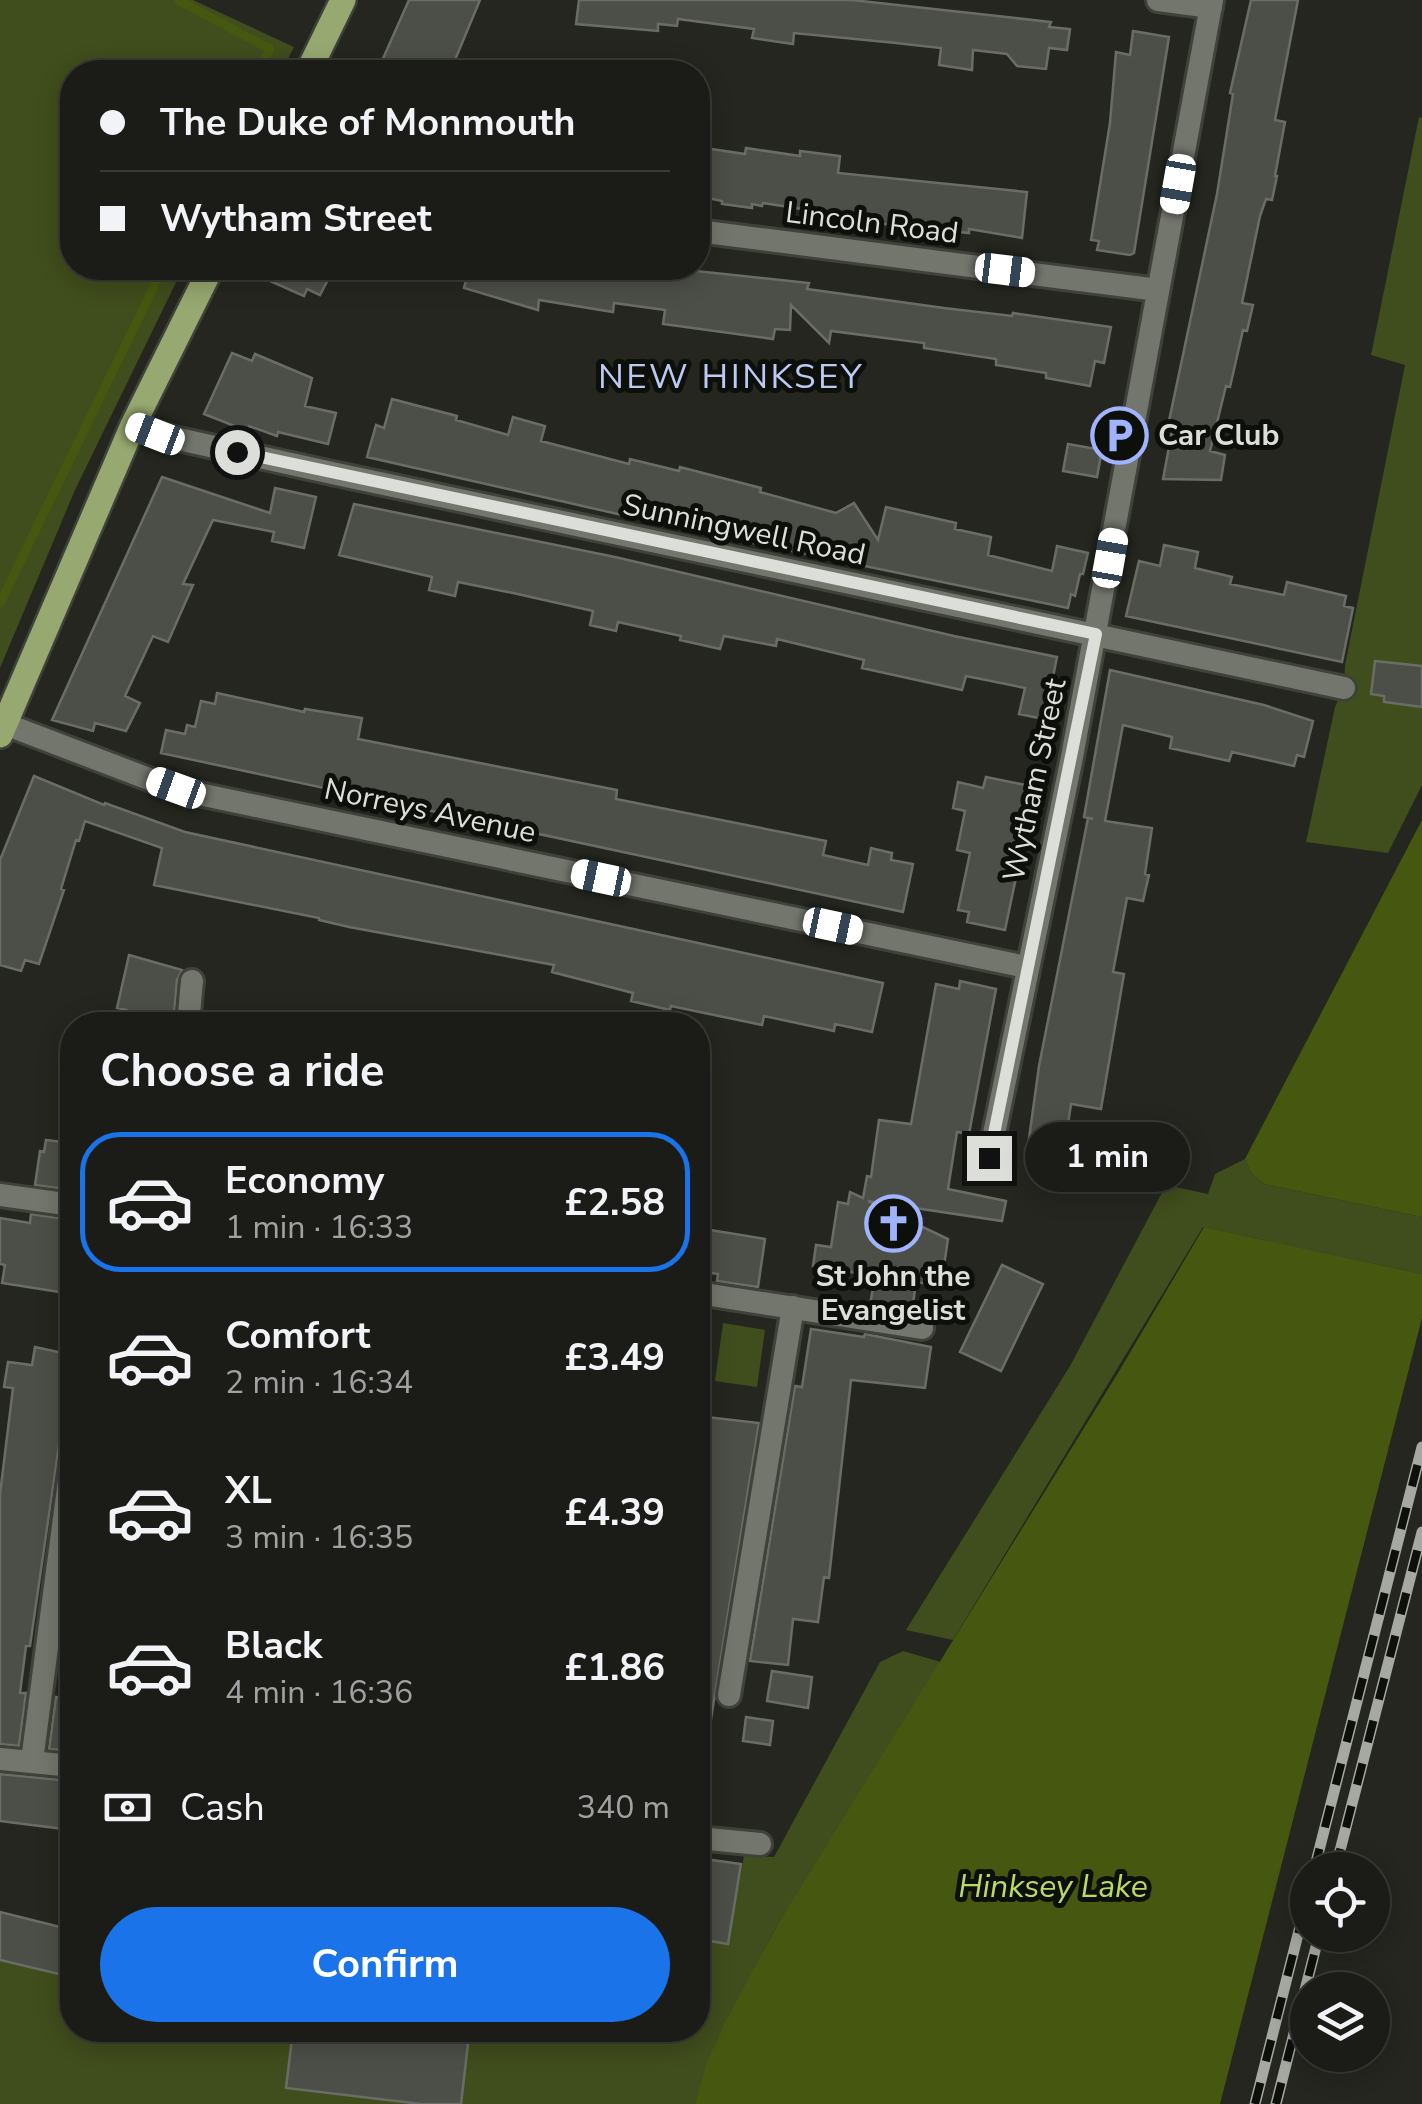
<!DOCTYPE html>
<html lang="en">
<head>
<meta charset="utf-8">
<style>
	:root { --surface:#1b1c17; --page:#242520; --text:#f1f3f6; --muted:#a0a1a1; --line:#393a36; --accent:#1a73e8 }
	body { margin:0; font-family:"Nunito Sans",sans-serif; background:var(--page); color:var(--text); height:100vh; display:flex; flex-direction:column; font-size:38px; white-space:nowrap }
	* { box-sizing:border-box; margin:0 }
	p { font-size:32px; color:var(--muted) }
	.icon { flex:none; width:55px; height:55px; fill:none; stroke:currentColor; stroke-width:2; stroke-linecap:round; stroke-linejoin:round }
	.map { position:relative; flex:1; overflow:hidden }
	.details { position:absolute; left:60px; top:1012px; width:650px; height:1030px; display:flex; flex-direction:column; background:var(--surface); border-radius:40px; box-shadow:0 5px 25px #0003,0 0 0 2px var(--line) }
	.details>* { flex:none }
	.top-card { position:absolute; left:60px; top:60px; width:650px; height:220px; border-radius:40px; box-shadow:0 5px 25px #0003,0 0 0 2px var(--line); display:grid; align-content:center; height:220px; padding:0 40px; background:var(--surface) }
	.controls { position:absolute; left:1290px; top:1852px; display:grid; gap:20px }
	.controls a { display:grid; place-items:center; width:100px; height:100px; border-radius:50%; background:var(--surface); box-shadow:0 5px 25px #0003,0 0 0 2px var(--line); font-size:50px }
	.end { position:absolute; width:45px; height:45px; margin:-22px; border:12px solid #dcded9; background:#111; box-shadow:0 0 0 5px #111 }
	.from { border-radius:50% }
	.bubble { position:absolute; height:70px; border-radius:35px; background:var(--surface); box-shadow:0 5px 25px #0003,0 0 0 2px var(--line); font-size:32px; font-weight:700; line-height:70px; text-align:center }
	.car { position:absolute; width:30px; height:60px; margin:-30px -15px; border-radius:12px; box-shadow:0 0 8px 2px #0007; background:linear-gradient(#fff 24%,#345 0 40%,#fff 0 76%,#345 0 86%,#fff 0) }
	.top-card b { display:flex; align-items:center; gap:35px; height:95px; font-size:38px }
	.top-card b+b { border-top:2px solid var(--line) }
	.top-card i { width:25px; height:25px; background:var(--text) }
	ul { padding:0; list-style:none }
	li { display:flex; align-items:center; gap:30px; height:140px; margin:0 20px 15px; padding:0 20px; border:5px solid transparent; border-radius:40px }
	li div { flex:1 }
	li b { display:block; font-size:38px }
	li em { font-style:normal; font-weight:700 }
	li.on { border-color:var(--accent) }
	li>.icon { width:90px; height:90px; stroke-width:1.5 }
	h2 { padding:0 40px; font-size:45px; line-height:120px }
	.pay { display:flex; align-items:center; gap:25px; height:110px; padding:0 40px; font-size:38px }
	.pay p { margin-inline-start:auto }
	.button { display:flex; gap:20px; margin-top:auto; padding:20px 40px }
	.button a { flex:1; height:115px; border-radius:60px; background:var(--accent); color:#fff; font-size:40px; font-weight:700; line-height:115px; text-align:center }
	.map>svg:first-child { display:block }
</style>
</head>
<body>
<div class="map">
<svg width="1422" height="2104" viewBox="0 0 1422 2104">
	<rect width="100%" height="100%" fill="#24261f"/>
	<path fill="#404d1c" d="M0,0H193L294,47L281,72H72V268H183L75,490L0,668Z
		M1419,117L1422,118V785L1388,853L1306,842L1335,707L1344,688L1345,665L1405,365L1371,355Z
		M1245,1159L1251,1173L1264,1184L1422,1217V1274L1203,1227L953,1640L906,1630L1070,1366L1166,1185L1208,1194L1215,1174Z
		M723,1323L765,1330L757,1387L715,1381Z
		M903,1651L941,1662L774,1931L716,2042L695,2104H0V1960L72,1975V2030H698V1940L728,1944L744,1856L774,1857L880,1662Z"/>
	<path fill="#46580f" d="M1422,820V1217L1264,1184L1251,1173L1245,1159Z
		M1204,1227L1422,1274V1318L1220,2104H695L707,2062L725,2022L778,1924L1118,1373Z"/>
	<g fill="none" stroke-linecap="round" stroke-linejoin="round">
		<path stroke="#46580f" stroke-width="9" d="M178,0L270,49L258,72
			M0,603L163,268"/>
	</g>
	<path fill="#4c4f47" stroke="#6a6d65" stroke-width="2.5" d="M409,0H480L450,72H377Z
		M579,0H852L1051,22L1049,27L1070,29L1067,50L1049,48L1046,69L1017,66L1007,54L973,50L972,70L939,65L941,48L896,43L794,33L793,44L752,38L754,29L678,19L677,26L658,24V31L576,24Z
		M1251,0H1298L1275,120L1285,122L1275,176H1277L1272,200L1266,199L1260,216L1242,303L1253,305L1247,331L1243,330L1230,387L1226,386L1210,451L1225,455L1221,480L1163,479L1172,431V422L1169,421L1217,194L1233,94L1230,93Z
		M1133,31L1169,37L1134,253L1130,255L1097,250L1099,241L1091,240L1110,123L1116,52L1130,55Z
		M698,147L745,154L746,148L800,156V151L840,156L838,173L1027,192L1022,238L969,229V233L865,222L866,219L763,203L762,206L752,204V208L722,204V201L698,196Z
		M241,268H334L320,295L307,289L304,296Z
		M469,268H668L809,283L807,289L944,308L1012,316L1013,313L1111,327L1104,363L1095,361L1090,386L1046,378V373L996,365V359L924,348V343L831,331L829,343L791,305L790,330L775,329L773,339L663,324L665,310L614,303L613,312L539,300L538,310L464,288Z
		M232,353L252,361L255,354L312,378L305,406L336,413L328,444L278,432L277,436L249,426L247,431L204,414Z
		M392,399L457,416L456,420L508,435L513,417L545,426L541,441L629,464L630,459L679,471L680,467L761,488L760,492L836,513L854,503L878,540L886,507L956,523L955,529L991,537L988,555L1052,571L1057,546L1088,553L1083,574H1080L1075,596L1071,594L1068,608L666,525L367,457L376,425L384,428Z
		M1068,444L1102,450L1097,477L1063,471Z
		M162,477L270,513L275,488L316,497L304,548L272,541L274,532L213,520L183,584L193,585L168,642L153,636L125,696L140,703L126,731L95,723L93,731L52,720Z
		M354,504L615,557L954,636L1057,657L1049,697L1058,699L1053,721L1019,714L1025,688L966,676L962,690L862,668L864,660L777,639L776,646L724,636L720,649L680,640L681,636L618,622L616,631L590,625L593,611L513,593L458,582L455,596L429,590L432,577L339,555Z
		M1164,545L1198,552L1195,568L1232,577L1230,584L1284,595L1287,582L1346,596L1344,606L1353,608L1342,662L1126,616L1139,561L1160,566Z
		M1375,661L1422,666V707L1384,702V696L1371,694Z
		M1110,670L1264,705L1313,721L1304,757L1297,755L1294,766L1232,752L1229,761L1170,748L1172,737L1123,725L1105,821L1152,828L1145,874L1149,875L1143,901L1127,898L1113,972L1124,974L1101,1109L1071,1104L1064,1152L1028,1146L1039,1066L1088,818L1093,819L1084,817Z
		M217,693L304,712L305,709L362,718L358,739L617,790L616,799L826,841L823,855L868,865L871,848L892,853L891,860L913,864L903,912L161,753L166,730L185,734L187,725L195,727L201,701L215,704Z
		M34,776L104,805L105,803L185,832L883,983L872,1032L835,1024L834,1031L764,1016L762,1025L671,1006L670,1010L631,1001L633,993L552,972L554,965L349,927L319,920V918L154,885L162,848L85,821L79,841L76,840L61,889L64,890L39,964L25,960L21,971L0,965V860Z
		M986,777L1035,787L1005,930L967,922L969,912L958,910L970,853L957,850L965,811L953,808L958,782L983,788Z
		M129,955L182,970L177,980L173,1025H124L127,1010L117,1008Z
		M960,981L996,989L969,1134L957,1132L948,1189L1006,1201L1002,1221L868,1201L948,1239L941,1286L916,1282L912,1311L870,1305L875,1276L813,1266L816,1245L831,1247L838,1202L848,1204L850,1192L863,1198L867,1176L871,1177L879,1120L911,1124L936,984L959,989Z
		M46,1140L72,1143V1190L35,1185L40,1151L44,1152Z
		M31,1214L72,1220V1266L66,1293L2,1283L5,1265L0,1264V1218L30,1223Z
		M698,1228L765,1239L758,1287L717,1281L718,1274L698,1271Z
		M1002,1265L1043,1284L1001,1371L960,1352Z
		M811,1329L864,1337L865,1334L931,1347L925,1388L851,1380L829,1578L824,1577L818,1622L793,1619L788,1665L750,1661L795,1386L802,1387Z
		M35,1347L72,1355L30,1646H26L20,1693H26L19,1746L0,1744V1494L13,1388L4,1387L8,1362L32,1365Z
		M698,1416L759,1423L711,1719L698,1718Z
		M772,1671L812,1677L808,1708L767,1701Z
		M56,1697L72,1699V1751L49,1749Z
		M746,1717L773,1721L770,1745L743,1741Z
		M0,1774L72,1781V1830L0,1821Z
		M698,1858L741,1864L728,1944L698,1939Z
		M0,1912L72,1930L63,1975L0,1960Z
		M293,2030H433L469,2035L461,2104H421L286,2088Z"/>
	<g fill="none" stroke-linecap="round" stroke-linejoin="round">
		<defs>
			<path id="minor" d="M1158,0L1211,7
				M698,231L1158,290
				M133,425L174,438L332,473L1344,688
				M5,724L175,789L1026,967
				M188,1025L192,981
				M989,1158L1072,757L1212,0
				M0,1195L72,1205
				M698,1293L922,1328
				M729,1695L793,1307
				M0,1759L72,1766
				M32,1761L72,1458
				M698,1838L760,1844"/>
			<path id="primary" d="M308,72L343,0
				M0,735L133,425L211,268"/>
		</defs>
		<use href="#minor" stroke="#3f413b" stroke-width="28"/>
		<use href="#primary" stroke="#3f413b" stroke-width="30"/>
		<use href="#minor" stroke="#73766d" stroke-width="22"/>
		<use href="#primary" stroke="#97a870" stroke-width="25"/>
		<defs>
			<path id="rail" d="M1314,1870L1422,1447
				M1335,1870L1422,1532
				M1255,2104L1308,1895
				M1276,2104L1319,1935"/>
		</defs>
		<use href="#rail" stroke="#a6a8a2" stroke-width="11"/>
		<use href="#rail" stroke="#0d0f0b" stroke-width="8" stroke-dasharray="22" stroke-linecap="butt"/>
	</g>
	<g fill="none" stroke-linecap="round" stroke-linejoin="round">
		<path stroke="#dcded9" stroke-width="12" d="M237,452L1096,634L989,1158"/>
	</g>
	<defs>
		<symbol id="parking-ring" viewBox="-11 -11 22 22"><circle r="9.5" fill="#0d0f0b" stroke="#a0b3fd" stroke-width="1.5"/><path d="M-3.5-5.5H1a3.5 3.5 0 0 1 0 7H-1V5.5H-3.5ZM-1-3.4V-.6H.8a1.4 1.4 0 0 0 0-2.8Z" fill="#a0b3fd"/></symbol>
		<symbol id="church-ring" viewBox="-11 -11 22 22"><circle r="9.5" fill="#0d0f0b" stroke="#a0b3fd" stroke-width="1.5"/><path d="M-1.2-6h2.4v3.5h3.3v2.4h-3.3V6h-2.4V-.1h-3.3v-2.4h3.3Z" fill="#a0b3fd"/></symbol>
	</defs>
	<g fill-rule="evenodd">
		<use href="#parking-ring" x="1088" y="404" width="63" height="63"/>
		<use href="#church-ring" x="862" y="1192" width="63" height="63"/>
	</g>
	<g text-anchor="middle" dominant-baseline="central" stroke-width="10" stroke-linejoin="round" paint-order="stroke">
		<g font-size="30" fill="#dcded9" stroke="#0d0f0b">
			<text transform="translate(872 223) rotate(7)">Lincoln Road</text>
			<text transform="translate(744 530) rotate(12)">Sunningwell Road</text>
			<text transform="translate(1035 780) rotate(-78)">Wytham Street</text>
			<text transform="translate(430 811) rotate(12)">Norreys Avenue</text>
		</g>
		<g font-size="30" font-weight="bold" fill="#dcded9" stroke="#0d0f0b" text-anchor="start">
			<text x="1158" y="435">Car Club</text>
			<text x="893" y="1276" text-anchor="middle">St John the<tspan x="893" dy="34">Evangelist</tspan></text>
		</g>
		<g font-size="32" font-style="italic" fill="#b9da64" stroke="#0d0f0b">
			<text x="1053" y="1886">Hinksey Lake</text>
		</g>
		<g font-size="35" letter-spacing="2.5" fill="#bec9f3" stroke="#0d0f0b">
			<text x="731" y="376">NEW HINKSEY</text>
		</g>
	</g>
</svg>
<div class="controls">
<a><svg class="icon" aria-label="locate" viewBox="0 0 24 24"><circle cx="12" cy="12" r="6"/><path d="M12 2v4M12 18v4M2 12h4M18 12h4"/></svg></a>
<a><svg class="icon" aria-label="layers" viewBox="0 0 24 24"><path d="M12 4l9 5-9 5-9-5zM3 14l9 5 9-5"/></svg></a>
</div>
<i class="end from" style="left:237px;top:452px"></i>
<i class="end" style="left:989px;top:1158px"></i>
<div class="bubble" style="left:1025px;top:1122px;width:165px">1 min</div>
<i class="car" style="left:1178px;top:184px;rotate:190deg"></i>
<i class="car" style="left:1005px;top:270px;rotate:97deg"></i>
<i class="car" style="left:155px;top:434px;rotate:291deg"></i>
<i class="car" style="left:1110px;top:558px;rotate:10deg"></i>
<i class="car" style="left:176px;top:788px;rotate:290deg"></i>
<i class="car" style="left:601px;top:878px;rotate:282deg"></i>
<i class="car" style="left:833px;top:926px;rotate:102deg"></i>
<div class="top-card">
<b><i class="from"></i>The Duke of Monmouth</b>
<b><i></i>Wytham Street</b>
</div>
<section class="details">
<h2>Choose a ride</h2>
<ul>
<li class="on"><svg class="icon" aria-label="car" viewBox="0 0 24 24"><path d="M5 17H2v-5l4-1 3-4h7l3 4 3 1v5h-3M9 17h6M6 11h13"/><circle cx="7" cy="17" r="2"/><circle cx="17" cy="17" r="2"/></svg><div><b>Economy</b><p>1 min · 16:33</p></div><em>£2.58</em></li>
<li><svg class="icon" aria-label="car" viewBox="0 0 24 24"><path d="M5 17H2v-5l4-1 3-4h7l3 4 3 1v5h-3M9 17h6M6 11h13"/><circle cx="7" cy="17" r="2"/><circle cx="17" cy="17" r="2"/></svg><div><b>Comfort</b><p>2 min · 16:34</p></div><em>£3.49</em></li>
<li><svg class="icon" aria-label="car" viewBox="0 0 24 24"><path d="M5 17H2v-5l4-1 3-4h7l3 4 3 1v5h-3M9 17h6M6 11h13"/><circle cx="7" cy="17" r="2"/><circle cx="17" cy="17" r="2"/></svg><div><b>XL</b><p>3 min · 16:35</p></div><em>£4.39</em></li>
<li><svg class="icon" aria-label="car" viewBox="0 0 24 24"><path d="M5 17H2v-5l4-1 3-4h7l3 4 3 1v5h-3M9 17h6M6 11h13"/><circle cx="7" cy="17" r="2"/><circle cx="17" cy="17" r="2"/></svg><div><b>Black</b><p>4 min · 16:36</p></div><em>£1.86</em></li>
</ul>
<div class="pay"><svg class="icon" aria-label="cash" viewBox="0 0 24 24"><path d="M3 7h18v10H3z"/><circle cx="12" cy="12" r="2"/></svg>Cash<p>340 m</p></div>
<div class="button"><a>Confirm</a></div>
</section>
</div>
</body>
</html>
